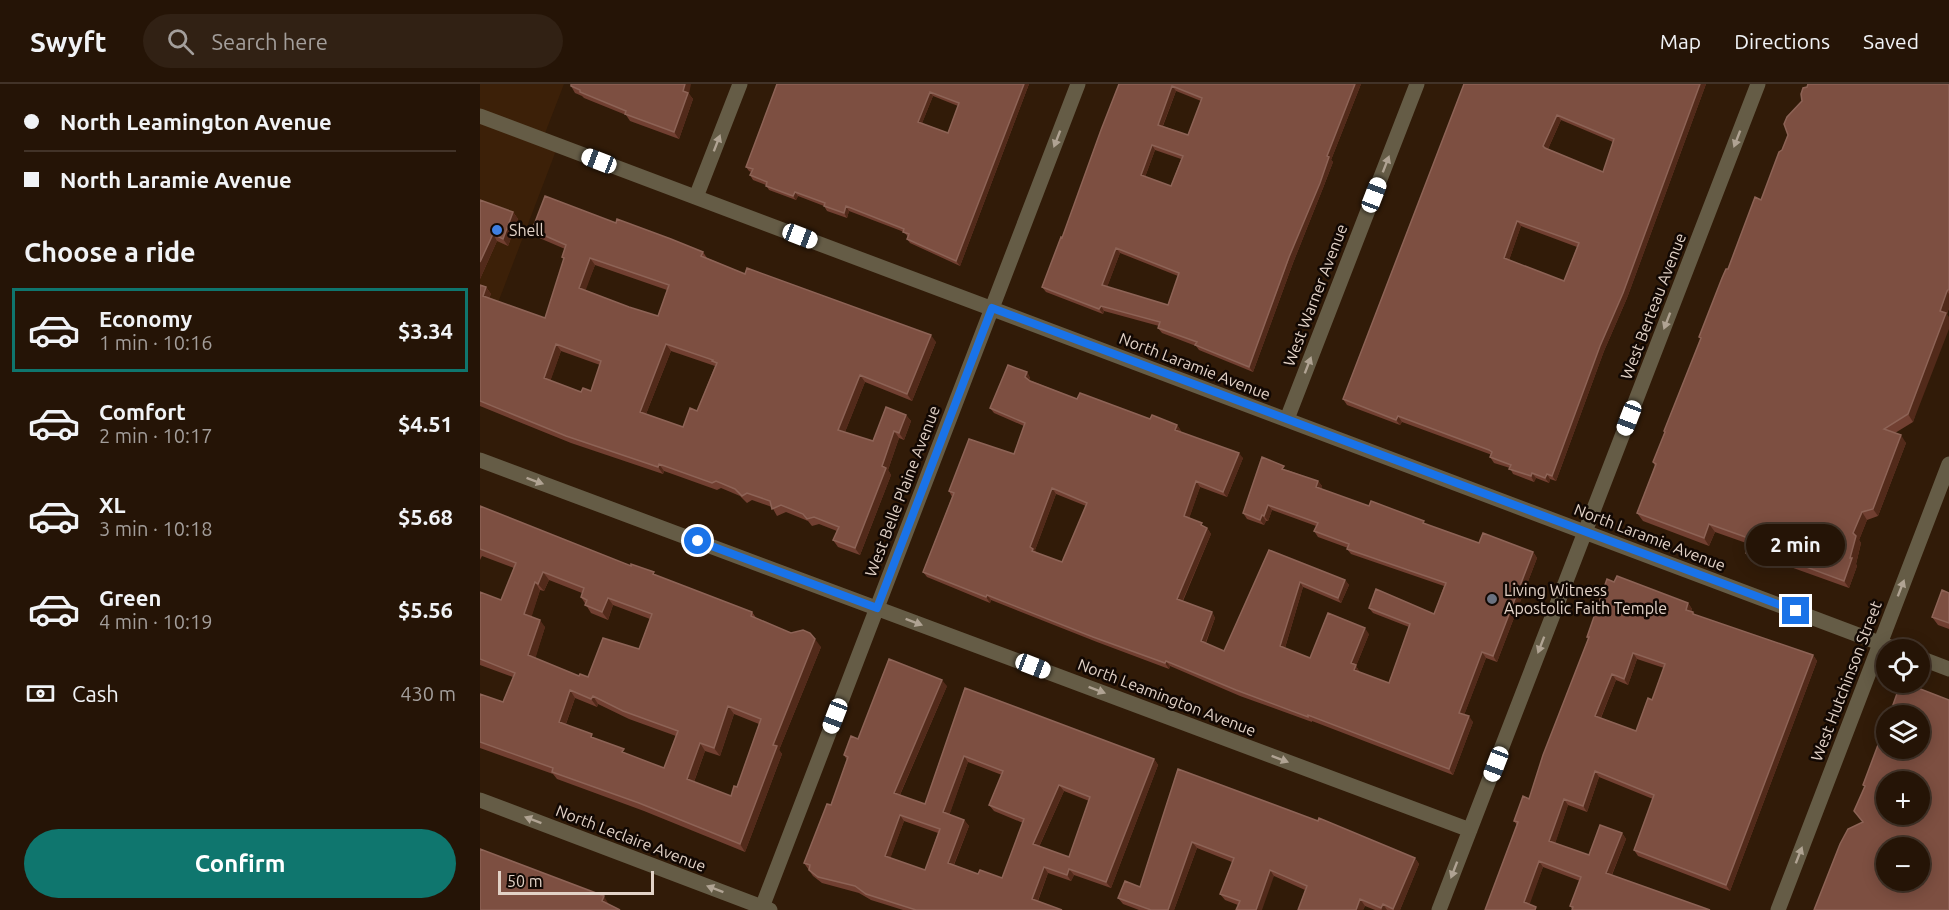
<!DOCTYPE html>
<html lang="en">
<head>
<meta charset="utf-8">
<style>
	:root { --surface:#251406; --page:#312114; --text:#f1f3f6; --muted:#a39e9b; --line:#423328; --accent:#0f766e }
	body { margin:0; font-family:Ubuntu,sans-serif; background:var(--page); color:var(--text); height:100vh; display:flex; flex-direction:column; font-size:22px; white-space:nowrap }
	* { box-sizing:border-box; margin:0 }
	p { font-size:20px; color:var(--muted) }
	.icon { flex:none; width:33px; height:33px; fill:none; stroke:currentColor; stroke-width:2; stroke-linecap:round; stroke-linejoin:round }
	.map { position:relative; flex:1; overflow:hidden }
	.side { display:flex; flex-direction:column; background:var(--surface); width:480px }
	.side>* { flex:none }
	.guide { display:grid; align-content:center; height:132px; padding:0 24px; background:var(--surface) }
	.controls { position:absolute; left:1396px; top:555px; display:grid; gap:12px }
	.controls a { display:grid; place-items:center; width:54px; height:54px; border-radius:50%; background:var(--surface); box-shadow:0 3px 15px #0003,0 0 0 2px var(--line); font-size:30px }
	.scale { position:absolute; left:18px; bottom:15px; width:156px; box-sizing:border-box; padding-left:6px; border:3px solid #e2d2c7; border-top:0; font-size:16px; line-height:21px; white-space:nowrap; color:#e2d2c7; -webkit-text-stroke:4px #120803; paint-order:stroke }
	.end { position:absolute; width:27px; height:27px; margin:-14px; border:8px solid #1a73e8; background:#fff; box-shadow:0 0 0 3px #fff }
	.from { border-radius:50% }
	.bubble { position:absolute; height:42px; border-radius:21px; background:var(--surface); box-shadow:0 3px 15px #0003,0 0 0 2px var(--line); font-size:20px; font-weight:700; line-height:42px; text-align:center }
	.car { position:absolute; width:18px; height:36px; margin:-18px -9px; border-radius:8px; box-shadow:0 0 4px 2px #0007; background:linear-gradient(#fff 24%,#345 0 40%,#fff 0 76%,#345 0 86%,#fff 0) }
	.guide b { display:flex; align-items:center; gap:21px; height:57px; font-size:22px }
	.guide b+b { border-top:2px solid var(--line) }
	.guide i { width:15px; height:15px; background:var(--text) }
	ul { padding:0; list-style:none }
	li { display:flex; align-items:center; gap:18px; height:84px; margin:0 12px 9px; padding:0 12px; border:3px solid transparent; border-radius:0px }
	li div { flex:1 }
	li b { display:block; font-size:22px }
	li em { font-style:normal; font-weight:700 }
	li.on { border-color:var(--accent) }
	li>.icon { width:54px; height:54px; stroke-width:1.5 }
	h2 { padding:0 24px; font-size:27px; line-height:72px }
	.pay { display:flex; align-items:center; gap:15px; height:66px; padding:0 24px; font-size:22px }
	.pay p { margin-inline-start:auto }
	.cta { display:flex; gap:12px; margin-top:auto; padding:12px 24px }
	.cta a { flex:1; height:69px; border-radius:36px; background:var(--accent); color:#fff; font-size:24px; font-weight:700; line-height:69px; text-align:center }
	header { display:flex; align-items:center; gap:36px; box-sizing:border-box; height:84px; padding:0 30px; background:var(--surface); border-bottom:2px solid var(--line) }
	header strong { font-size:28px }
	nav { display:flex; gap:33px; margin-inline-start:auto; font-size:21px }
	.search { width:420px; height:54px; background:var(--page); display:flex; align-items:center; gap:15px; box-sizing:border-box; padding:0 21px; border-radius:33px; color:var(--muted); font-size:22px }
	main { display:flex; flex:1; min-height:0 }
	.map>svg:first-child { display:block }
</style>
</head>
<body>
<header>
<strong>Swyft</strong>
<div class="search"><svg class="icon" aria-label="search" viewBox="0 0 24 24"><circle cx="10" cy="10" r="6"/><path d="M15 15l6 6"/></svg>Search here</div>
<nav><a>Map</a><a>Directions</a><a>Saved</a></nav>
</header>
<main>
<section class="side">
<div class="guide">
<b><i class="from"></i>North Leamington Avenue</b>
<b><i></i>North Laramie Avenue</b>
</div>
<h2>Choose a ride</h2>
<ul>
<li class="on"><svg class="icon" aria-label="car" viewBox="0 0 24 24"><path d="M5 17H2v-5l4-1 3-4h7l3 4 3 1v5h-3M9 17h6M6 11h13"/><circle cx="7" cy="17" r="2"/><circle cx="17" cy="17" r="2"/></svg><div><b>Economy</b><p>1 min · 10:16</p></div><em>$3.34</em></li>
<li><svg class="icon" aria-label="car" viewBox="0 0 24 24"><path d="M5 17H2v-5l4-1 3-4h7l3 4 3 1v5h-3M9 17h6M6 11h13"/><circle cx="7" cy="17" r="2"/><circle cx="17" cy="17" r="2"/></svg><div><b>Comfort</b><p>2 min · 10:17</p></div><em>$4.51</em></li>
<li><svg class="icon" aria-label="car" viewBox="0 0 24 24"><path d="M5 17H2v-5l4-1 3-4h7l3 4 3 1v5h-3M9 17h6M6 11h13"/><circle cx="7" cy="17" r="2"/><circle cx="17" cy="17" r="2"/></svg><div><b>XL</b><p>3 min · 10:18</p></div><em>$5.68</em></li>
<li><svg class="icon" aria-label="car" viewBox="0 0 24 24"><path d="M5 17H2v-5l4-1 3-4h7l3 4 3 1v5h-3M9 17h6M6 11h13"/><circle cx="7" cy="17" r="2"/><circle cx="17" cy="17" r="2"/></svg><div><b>Green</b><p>4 min · 10:19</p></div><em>$5.56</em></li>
</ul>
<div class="pay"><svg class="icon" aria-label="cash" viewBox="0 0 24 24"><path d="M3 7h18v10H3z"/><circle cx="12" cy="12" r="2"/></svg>Cash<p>430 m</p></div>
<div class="cta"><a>Confirm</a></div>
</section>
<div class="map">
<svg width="1469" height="826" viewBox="0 0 1469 826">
	<rect width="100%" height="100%" fill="#311b08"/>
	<path fill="#3c2008" d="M0,0H84L62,57L77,64L0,266Z"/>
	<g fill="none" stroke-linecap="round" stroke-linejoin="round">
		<path stroke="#655c46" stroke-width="15" d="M0,32L1418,566
			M216,113L260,0
			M807,335L937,0
			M0,376L990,746
			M1440,574L1469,585
			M0,716L290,826
			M281,826L598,0
			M959,826L1278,0
			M1298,826L1469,380"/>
	</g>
	<path fill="#713f31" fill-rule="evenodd" d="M297,0H549L480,182L430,159L427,155L428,153L424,148L369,127L367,134L347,127L344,122L318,112L316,116L289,106L286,101L273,96L270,91L271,88L269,87L266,83ZM453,12L478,22L468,49L442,39Z
		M639,0H881L851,76L853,78L843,104L813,179L773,288L719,266L716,262L682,249L678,244L679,242L624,227L623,230L566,208L562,203L582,154ZM696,7L721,17L708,51L683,42ZM675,66L701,75L691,102L665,93ZM640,169L698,192L688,221L627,203Z
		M984,0H1226L1147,214L1124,267L1076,397L1070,395L1069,399L1056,394L1054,398L1033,390L1030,384L1014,379L1010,373L1012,371L922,338L920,341L867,321L863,315ZM1081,36L1133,58L1123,88L1068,65ZM1041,142L1097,163L1084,197L1029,176Z
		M1469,0V224L1433,338L1415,349L1426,359L1398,432L1387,436L1379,456L1381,459L1376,480L1377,482L1369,504L1291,476L1288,484L1271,477L1266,469L1269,460L1235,448L1229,462L1163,437L1157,429L1175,382L1173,378L1185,349L1184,347L1221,255L1219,253L1248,185L1281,116Z
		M91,2L209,10L213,15L199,55L150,37L146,31L104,14L102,12L95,9Z
		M0,116L33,128L38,135L28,162L17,157L0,195Z
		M136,139L223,168L227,174L265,190L456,258L432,317L385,298L365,348L393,357L426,331L431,337L424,356L419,354L408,386L411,391L380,471L358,463L353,456L357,447L339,440L332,442L328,437L306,428L297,432L292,423L272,416L267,419L260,412L241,404L237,406L184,387L183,390L91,359L0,322V201L6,203L11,210L9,214L65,234L84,176L82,173L85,165L57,153L52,146ZM115,181L187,206L178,232L149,223L105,206ZM81,267L120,281L111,307L101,308L70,297ZM191,267L235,282L217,327L203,343L166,330Z
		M547,288L550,294L549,296L597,315L670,335L697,341L701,347L700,348L763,374L747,413L720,403L709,434L727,444L731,450L703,517L732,528L735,534L726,559L744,567L789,466L865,496L869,501L861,519L823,503L805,564L830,574L889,550L876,582L879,587V588L909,599L929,543L893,529L889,524L954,530L964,502L871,470L867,465L868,464L838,453L834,447L836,442L792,426L788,437H786L784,441L767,435L763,429L807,386L838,397L842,402L841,405L889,422L947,441L999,459L1053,468L1057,474L1017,578L1006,574L984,631L993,638L973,691L832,637V638L760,612L690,582L689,585L617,558L511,516L510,519L447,493L443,488L472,413L469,407L534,370L544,342L514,329L510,324ZM576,410L606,422L582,478L556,469L555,466Z
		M0,422L176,492L272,528L277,535L341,563L299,666L302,670L265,768L164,727L77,695L73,690L0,664V610L23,618L33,593L0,581V508L21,516L34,484L2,472L0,476ZM69,496L102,509L101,513L111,529L128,536L133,521L170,535L159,565L108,593L99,592L55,574L65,543L51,533L60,506L64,507ZM95,614L117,623L118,620L149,635L196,652L184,684L147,670L86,640ZM254,630L279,640L257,703L251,712L214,698L225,667L240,672Z
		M1469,509V545L1458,541L1452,533Z
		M1208,519L1212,525L1211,528L1215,531L1333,571L1337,577L1250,807L1158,772L1154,766L1173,715L1119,693L1107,728L1088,721L1075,759L1109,771L1142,749L1146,755L1132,791L1092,825L1090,822L1100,797L1063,783L1049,820L1005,826L1037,741L1034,737L1049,715L1108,555L1107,553ZM1157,575L1184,584L1172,616L1156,647L1121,634L1136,596L1148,601Z
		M467,602L420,711L445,720L485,604L674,675L678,681L631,804L594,791L591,797L568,789L558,817L582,826H423L391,816L379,809L342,799L333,792L324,779L351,721L367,676L364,671L378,655ZM488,678L522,691L509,721L514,727L543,739L522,794L498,790L474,781L489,742L484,736L469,731ZM584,707L609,717L589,773L559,763ZM424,737L458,749L445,786L410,774Z
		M698,685L935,774L939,780L920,826H895L885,822L883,826H818L825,806L794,792L758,821L745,816L740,810L752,778L717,764L694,826H659L643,820L638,814L660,803Z"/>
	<path fill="#522a1a" d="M205,0H211L209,10L213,15L199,55L194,48Z
		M544,0H549L480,182L476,177Z
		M875,0H881L851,76L853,78L843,104L813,179L773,288L769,283L847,72Z
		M1220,0H1226L1147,214L1124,267L1076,397L1072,392L1120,262Z
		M692,2L696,7L681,46L678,41Z
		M450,8L453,12L441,42L438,38Z
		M1077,31L1081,36L1067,67L1063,62Z
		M672,61L675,66L664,96L661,91Z
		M315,108L318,112L316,116L313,112Z
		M366,122L369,127L367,134L364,129Z
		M33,128L38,135L28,162L23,155Z
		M1037,137L1041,142L1028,179L1024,174Z
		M13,150L17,157L0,195V178Z
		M636,164L640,169L626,206L622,201Z
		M110,174L115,181L104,211L99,204Z
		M6,203L11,210L7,219L3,212Z
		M1467,207L1469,210V224L1467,230L1469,233V245L1433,338L1428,330Z
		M621,222L624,227L623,230L619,225Z
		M451,251L456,258L432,317L427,310Z
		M76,260L81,267L69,301L64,294Z
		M186,260L191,267L164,335L160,328Z
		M547,288L550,294L548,299L545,293Z
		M380,291L385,298L363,353L358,346Z
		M426,331L431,337L424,356L419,349Z
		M918,332L922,338L920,341L916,336Z
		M697,341L701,347L699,352L695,346Z
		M414,347L419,354L408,386L411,391L380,471L375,464Z
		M1421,351L1426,359L1398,432L1393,425Z
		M759,369L763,374L747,413L743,408Z
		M179,380L184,387L183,390L178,383Z
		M1052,389L1056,394L1054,398L1051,392Z
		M1067,390L1070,395L1069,399L1065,394Z
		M716,397L720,403L708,438L704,432Z
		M838,397L842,402L840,408L836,403Z
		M572,404L576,410L555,466L557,470L556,473L550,463Z
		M788,421L792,426L788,437L784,432Z
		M1382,428L1387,436L1379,456L1381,459L1376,480L1377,482L1369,504L1364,497L1370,474L1373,449Z
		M782,431L786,437L784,441L780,436Z
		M1229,440L1235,448L1229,462L1224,454Z
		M727,444L731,450L701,520L697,515Z
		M1053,468L1057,474L1017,578L1013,572Z
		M1286,468L1291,476L1288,484L1283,476Z
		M63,488L69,496L64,507L58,500Z
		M865,496L869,501L861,519L858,514Z
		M55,498L60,506L50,538L44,530Z
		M820,498L823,503L804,567L800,562Z
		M507,511L511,516L510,519L506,513Z
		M128,514L133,521L128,536L122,528Z
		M1208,519L1212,525L1210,532L1206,526Z
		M732,528L735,534L724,562L721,557Z
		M60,536L65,543L54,579L48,571Z
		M885,544L889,550L876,582L879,587L877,592L874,586L871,579Z
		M335,555L341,563L299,666L302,670L265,768L260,760L293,661Z
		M1002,568L1006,574L983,634L979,629Z
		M1153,569L1157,575L1148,601L1144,595Z
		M1333,571L1337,577L1250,807L1246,801Z
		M686,577L690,582L689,585L685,579Z
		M1132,590L1136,596L1119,638L1115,632Z
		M462,596L467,602L418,715L414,709Z
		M90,606L95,614L84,645L79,638Z
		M113,612L118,620L117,623L111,615Z
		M248,622L254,630L240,672L234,664Z
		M989,632L993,638L973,691L969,685Z
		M220,659L225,667L212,703L207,695Z
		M484,672L488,678L468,735L463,728Z
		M674,675L678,681L631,804L626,798Z
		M1115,687L1119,693L1107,728L1103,722Z
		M579,701L584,707L557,767L553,760Z
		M1084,715L1088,721L1074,763L1069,757Z
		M420,731L424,737L409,778L405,772Z
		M484,736L489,742L472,785L468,779Z
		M1142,749L1146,755L1130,795L1126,789Z
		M712,758L717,764L694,826H688Z
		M935,774L939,780L920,826H914L913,825Z
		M1059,777L1063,783L1048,825L1044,818Z
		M564,783L568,789L556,821L552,815Z
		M589,785L594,791L591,797L587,791Z
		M790,786L794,792L782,826H776Z
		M124,812L128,819L126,824L122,817Z
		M880,815L885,822L883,826H876Z
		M903,820L907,826H902L901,824Z"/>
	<path fill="#7d4f41" stroke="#8d6356" stroke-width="1.5" fill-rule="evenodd" d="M91,0H205L203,7L208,9L194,48L145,30L146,27L100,8V6L91,2Z
		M297,0H544L476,177L427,155L429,150L423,148L424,145L366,122L364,129L344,122L345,119L315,108L313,112L286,102L287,98L270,91L273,85L266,83ZM450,8L479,19L468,49L438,38Z
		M639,0H875L847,72L849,73L840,99L809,173L769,283L715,261L717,258L678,244L680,238L621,222L619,225L562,203L581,153L582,154L621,46ZM692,2L722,14L708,51L678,41ZM672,61L703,72L691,102L661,91ZM636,164L699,189L688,221L622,201Z
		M984,0H1220L1143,209L1120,262L1072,392L1067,390L1065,394L1052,389L1051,392L1029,385L1031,381L1010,373L1012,368L1009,366L918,332L916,336L863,315ZM1077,31L1134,55L1123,88L1065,64L1063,62ZM1037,137L1099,159L1084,197L1024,174Z
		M1328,0H1469V205L1467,207L1460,227L1466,229L1428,330L1404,345L1421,351L1393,425L1382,428L1373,449L1376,452L1370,474H1372L1364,497L1286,468L1283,476L1266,469L1271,455L1229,440L1224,454L1157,429L1176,380L1173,378L1185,348L1184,347L1221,254L1219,253L1242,194L1246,185H1248L1275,113L1281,116L1299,68L1302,66L1308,51L1304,40L1307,33L1322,17L1321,10L1323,4L1327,3Z
		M65,112L136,139L137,135L191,155L223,168L221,172L265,190L267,184L451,251L427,310L380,291L358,346L393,357L406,323L426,331L419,349L414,347L402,382L406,384L375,464L353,456L359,443L334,433L327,435L323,430L301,421L292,425L290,417L267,409L262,412L255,405L236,397L232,399L179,380L178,383L86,352L0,317V201L6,203L3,212L65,234L84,174L82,173L86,161L52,146ZM110,174L189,201L178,232L149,223L99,204ZM76,260L121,277L111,307L103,304L101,308L64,294ZM186,260L233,276L232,277L237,279L217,327L210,324L203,343L160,328Z
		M0,116L33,128L23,155L13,150L0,178Z
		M528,281L547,288L545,293L550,297L597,315L600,309L670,335L672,331L697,341L695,346L759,369L743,408L716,397L704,432L722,439L721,441L727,444L697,515L732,528L721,557L744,567L789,466L865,496L858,514L820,498L800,562L830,574L848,529L885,544L871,579L876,581L874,586L909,599L930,540L889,524L896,505L954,530L966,499L867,465L869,460L834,447L838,439L788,421L784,432L782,431L780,436L763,429L782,373L804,382L802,385L838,397L836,403L889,422L891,417L944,437L943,439L999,459L1003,449L1053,468L1013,572L1002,568L979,629L989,632L969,685L828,631V633L756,606L686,577L685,579L613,553L507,511L506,513L443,488L474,409L469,407L489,355L534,370L545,339L510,324ZM572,404L607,419L582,478L552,467L553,465L550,463Z
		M0,422L151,482V480L174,488L173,490L272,528L271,532L311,549L323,546L330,549L335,555L293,661L297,662L260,760L159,719L72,688L73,684L0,658V610L23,618L35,589L0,575V508L21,516L36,479L0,465ZM63,488L104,504L101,513L107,516L105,521L122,528L128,514L172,530L159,565L123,554L108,593L100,590L99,592L48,571L60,536L44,530L55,498L58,500ZM90,606L111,615L113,612L143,627L198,647L184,684L142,668L144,665L111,653L112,650L79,638ZM248,622L281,635L257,703L254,702L251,712L207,695L220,659L234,664Z
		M1137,492L1208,519L1206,526L1213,528V530L1333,571L1246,801L1154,766L1174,711L1115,687L1103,722L1084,715L1069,757L1109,771L1120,741L1142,749L1126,789L1230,826H1092L1093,823L1090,822L1101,793L1059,777L1044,818L1056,823L1055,826H1005L1038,738L1034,737L1043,712L1049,715L1063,671L1109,553H1107L1127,495L1134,498ZM1153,569L1185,580L1172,616L1168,614L1156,647L1115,632L1132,590L1144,595Z
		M1462,506L1469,509V539L1452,533Z
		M409,575L462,596L414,709L445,720L485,604L674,675L626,798L589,785L587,791L564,783L552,815L582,826H436L386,810L375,802L338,793L329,786L330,781L324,779L347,720L351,721L368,673L364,671L371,652L378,655ZM484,672L523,687L509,721L544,735L522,794L500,786L498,790L468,779L484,736L463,728ZM579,701L610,713L589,773L553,760ZM420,731L460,745L445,786L405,772Z
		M1430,601L1469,616V826H1334L1360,760L1368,745L1383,738L1374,727L1385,702L1383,701L1407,637V664H1440V632H1409L1419,604L1428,607ZM1407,698H1440V730H1407ZM1407,764H1440V796H1407Z
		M698,685L838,737L839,734L935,774L913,825L903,820L901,824L880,815L876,826H818L827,802L790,786L776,826H756L760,817L740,810L754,774L712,758L688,826H671L638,814L645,797L660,803Z
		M0,765L124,812L122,817L140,826H0Z"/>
	<defs><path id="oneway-solid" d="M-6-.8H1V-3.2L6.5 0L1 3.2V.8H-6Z" transform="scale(1.5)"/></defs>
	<g fill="#b0a393">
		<use href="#oneway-solid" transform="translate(577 55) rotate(111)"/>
		<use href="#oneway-solid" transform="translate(1257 55) rotate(111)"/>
		<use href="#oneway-solid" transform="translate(237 59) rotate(-69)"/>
		<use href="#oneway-solid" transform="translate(906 80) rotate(-69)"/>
		<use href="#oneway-solid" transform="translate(1187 237) rotate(111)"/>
		<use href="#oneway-solid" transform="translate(828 281) rotate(-69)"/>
		<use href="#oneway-solid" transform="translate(55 397) rotate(20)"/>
		<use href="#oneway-solid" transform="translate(1421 504) rotate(-69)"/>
		<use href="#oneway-solid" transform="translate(434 538) rotate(21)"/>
		<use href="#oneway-solid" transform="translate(1061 561) rotate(111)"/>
		<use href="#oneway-solid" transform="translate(617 606) rotate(21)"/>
		<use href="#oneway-solid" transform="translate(800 675) rotate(21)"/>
		<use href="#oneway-solid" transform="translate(53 736) rotate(-159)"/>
		<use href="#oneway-solid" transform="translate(1319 771) rotate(-69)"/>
		<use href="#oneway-solid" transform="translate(974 786) rotate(111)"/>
		<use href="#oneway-solid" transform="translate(235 805) rotate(-159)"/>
	</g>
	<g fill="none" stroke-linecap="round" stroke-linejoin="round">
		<path stroke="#1a73e8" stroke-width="8" d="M218,457L397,524L512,224L1316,527"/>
	</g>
	<circle fill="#3f7fe0" stroke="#120803" stroke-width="2" cx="17" cy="146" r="6"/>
	<circle fill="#6b7280" stroke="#120803" stroke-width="2" cx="1012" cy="515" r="6"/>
	<g text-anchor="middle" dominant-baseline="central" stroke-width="5" stroke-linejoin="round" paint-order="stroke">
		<g font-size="16" fill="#e2d2c7" stroke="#120803" text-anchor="start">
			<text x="29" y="146">Shell</text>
			<text x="1024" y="506">Living Witness<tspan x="1024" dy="18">Apostolic Faith Temple</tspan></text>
		</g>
		<g font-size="16" fill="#e2d2c7" stroke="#120803">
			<text transform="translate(835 211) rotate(-69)">West Warner Avenue</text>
			<text transform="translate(1173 222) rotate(-69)">West Berteau Avenue</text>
			<text transform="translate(715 282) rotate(21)">North Laramie Avenue</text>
			<text transform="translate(422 407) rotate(-69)">West Belle Plaine Avenue</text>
			<text transform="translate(1170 453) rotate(21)">North Laramie Avenue</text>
			<text transform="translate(1366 597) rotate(-69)">West Hutchinson Street</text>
			<text transform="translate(687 613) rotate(21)">North Leamington Avenue</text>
			<text transform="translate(151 754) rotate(21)">North Leclaire Avenue</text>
		</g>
	</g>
</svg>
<div class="controls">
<a><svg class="icon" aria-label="locate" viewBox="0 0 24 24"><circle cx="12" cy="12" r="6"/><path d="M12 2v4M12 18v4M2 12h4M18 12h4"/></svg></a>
<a><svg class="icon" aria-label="layers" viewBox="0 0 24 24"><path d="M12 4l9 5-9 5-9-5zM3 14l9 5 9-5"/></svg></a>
<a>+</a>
<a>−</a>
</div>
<div class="scale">50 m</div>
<i class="end from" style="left:218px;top:457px"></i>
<i class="end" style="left:1316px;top:527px"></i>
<div class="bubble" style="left:1266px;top:440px;width:99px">2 min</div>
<i class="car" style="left:119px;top:77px;rotate:291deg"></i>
<i class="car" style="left:894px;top:111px;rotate:21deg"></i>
<i class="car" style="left:320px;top:152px;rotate:111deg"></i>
<i class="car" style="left:1149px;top:334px;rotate:201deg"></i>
<i class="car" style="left:553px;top:582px;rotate:111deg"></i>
<i class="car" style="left:355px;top:632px;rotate:201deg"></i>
<i class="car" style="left:1016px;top:680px;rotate:201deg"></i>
</div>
</main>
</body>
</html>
